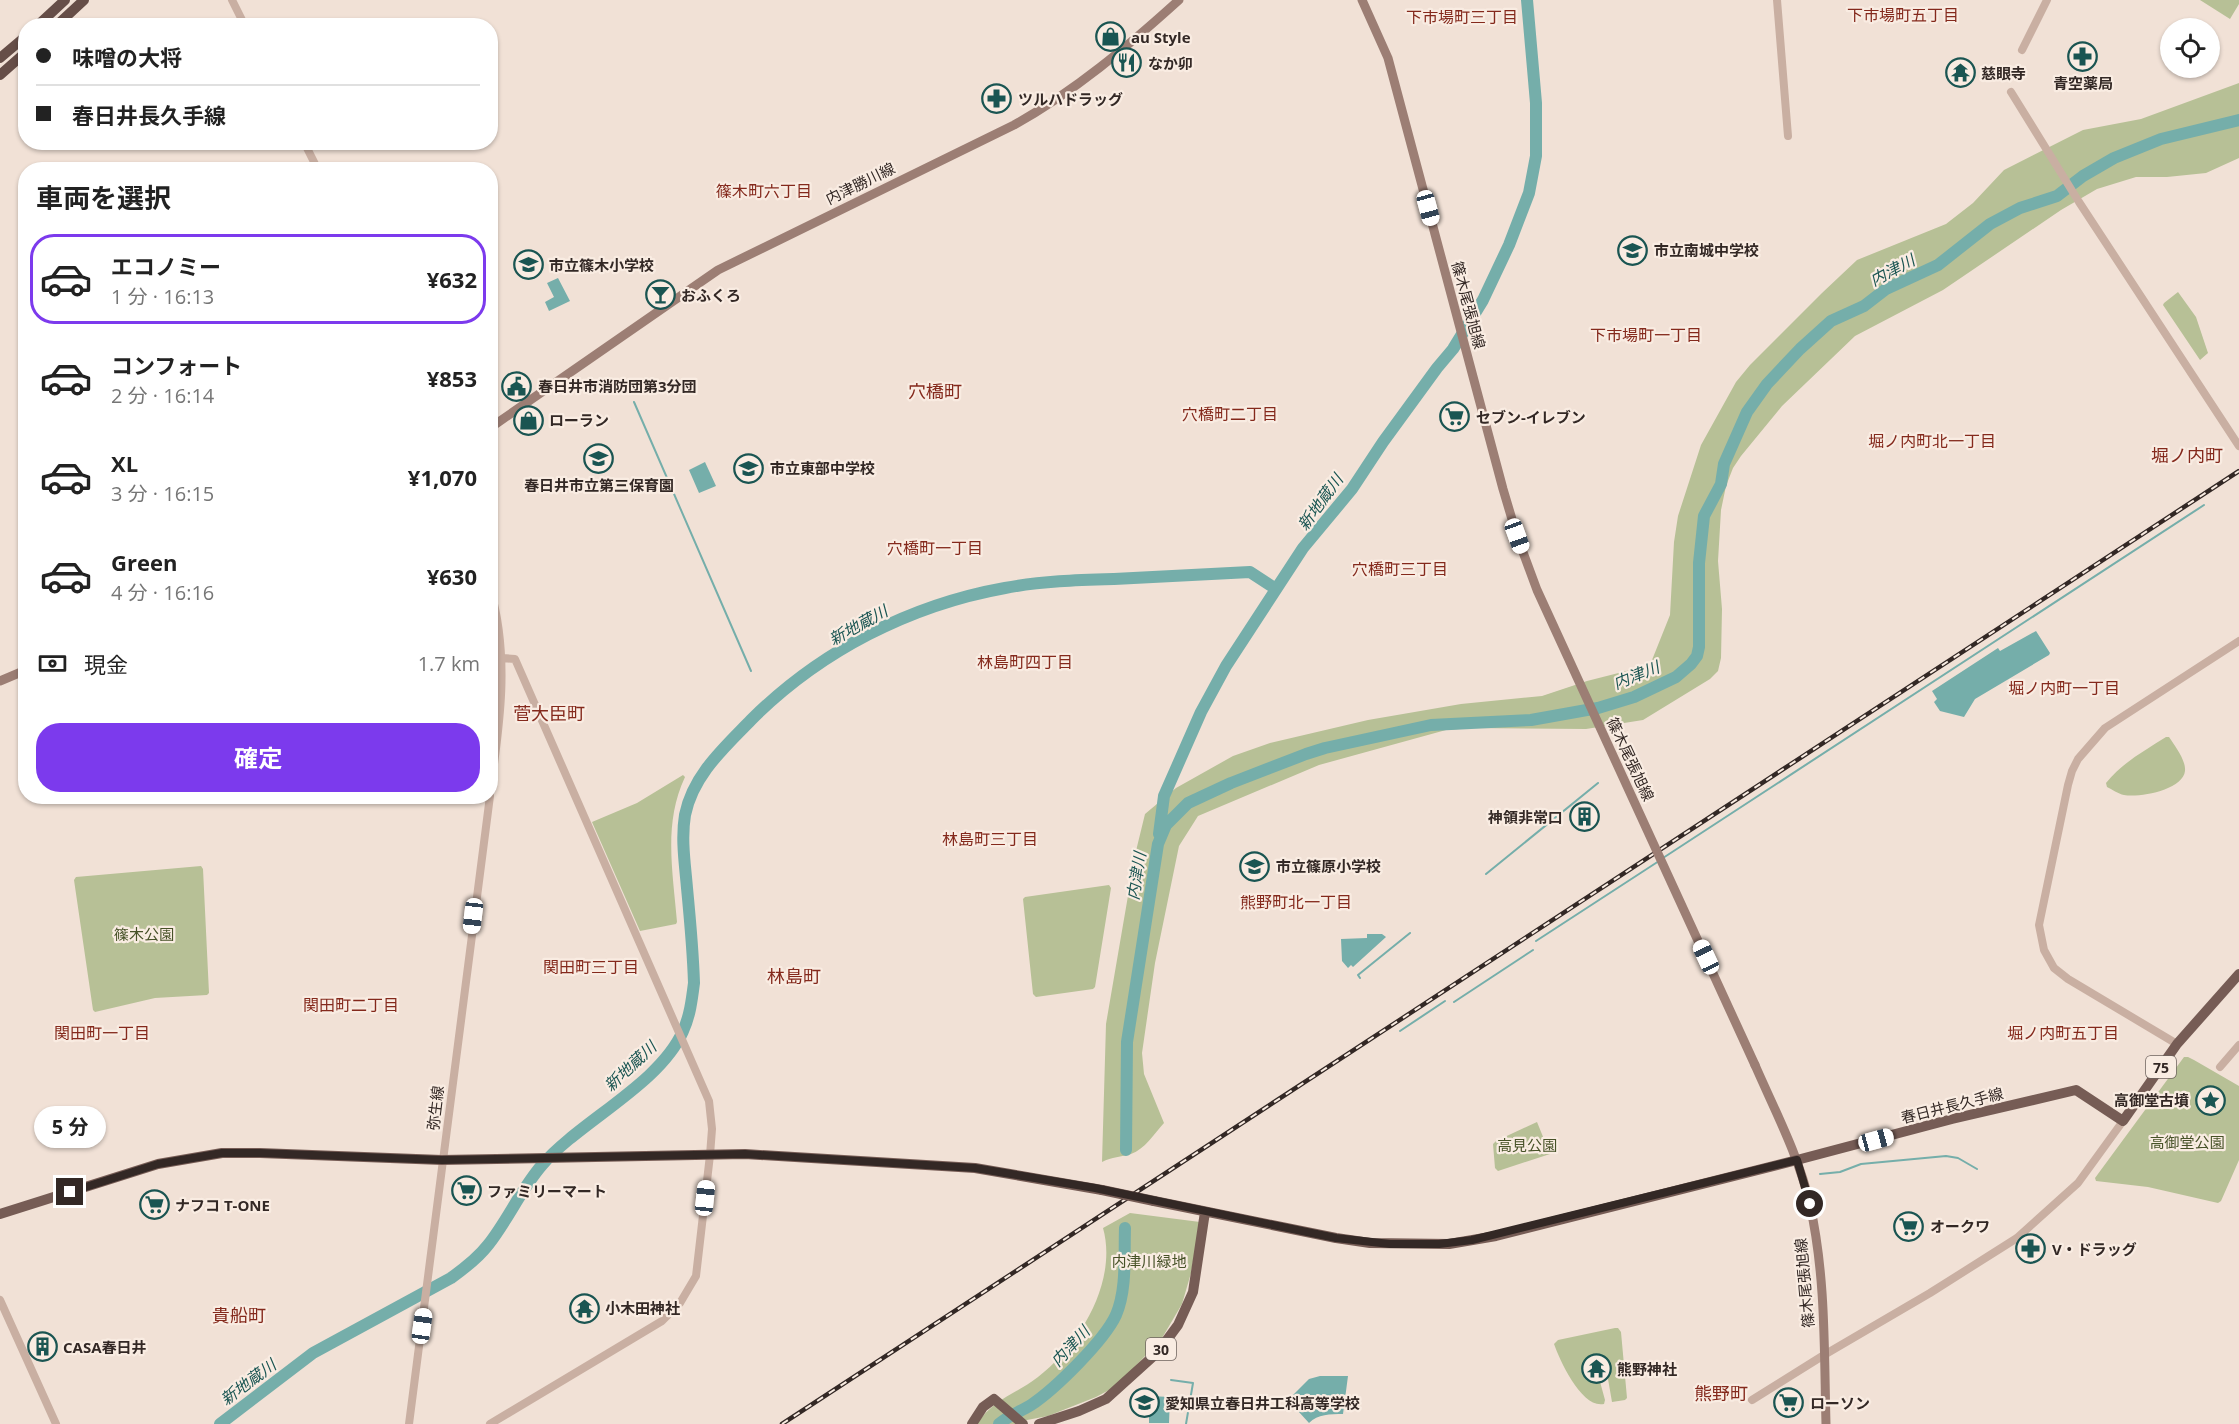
<!DOCTYPE html>
<html lang="ja">
<head>
<meta charset="utf-8">
<style>
	:root { --surface:#fff; --page:#f6f6f6; --text:#222; --muted:#767676; --line:#e0e0e0; --accent:#7c3aed }
	body { margin:0; font-family:"Open Sans","Noto Sans JP",sans-serif; background:var(--page); color:var(--text); height:100vh; display:flex; flex-direction:column; font-size:22px; white-space:nowrap }
	* { box-sizing:border-box; margin:0 }
	p { font-size:20px; color:var(--muted) }
	.icon { flex:none; width:33px; height:33px; fill:none; stroke:currentColor; stroke-width:2; stroke-linecap:round; stroke-linejoin:round }
	.map { position:relative; flex:1; overflow:hidden }
	.side { position:absolute; left:18px; top:162px; width:480px; height:642px; display:flex; flex-direction:column; background:var(--surface); border-radius:24px; box-shadow:0 2px 4px #0004 }
	.side>* { flex:none }
	.hud { position:absolute; left:18px; top:18px; width:480px; height:132px; border-radius:24px; box-shadow:0 2px 4px #0004; display:grid; align-content:center; height:132px; padding:0 18px; background:var(--surface) }
	.tools { position:absolute; left:2160px; top:18px; display:grid; gap:12px }
	.tools a { display:grid; place-items:center; width:60px; height:60px; border-radius:50%; background:var(--surface); box-shadow:0 2px 4px #0004; font-size:30px }
	.end { position:absolute; width:27px; height:27px; margin:-14px; border:8px solid #332825; background:#fff; box-shadow:0 0 0 3px #fff }
	.from { border-radius:50% }
	.bubble { position:absolute; height:42px; border-radius:21px; background:var(--surface); box-shadow:0 2px 4px #0004; font-size:20px; font-weight:700; line-height:42px; text-align:center }
	.car { position:absolute; width:18px; height:36px; margin:-18px -9px; border-radius:8px; box-shadow:0 0 4px 2px #0007; background:linear-gradient(#fff 24%,#345 0 40%,#fff 0 76%,#345 0 86%,#fff 0) }
	.hud b { display:flex; align-items:center; gap:21px; height:57px; font-size:22px }
	.hud b+b { border-top:2px solid var(--line) }
	.hud i { width:15px; height:15px; background:var(--text) }
	ul { padding:0; list-style:none }
	li { display:flex; align-items:center; gap:18px; height:90px; margin:0 12px 9px; padding:0 6px; border:3px solid transparent; border-radius:24px }
	li div { flex:1 }
	li b { display:block; font-size:22px }
	li em { font-style:normal; font-weight:700 }
	li.current { border-color:var(--accent) }
	li>.icon { width:54px; height:54px; stroke-width:1.5 }
	h2 { padding:0 18px; font-size:27px; line-height:72px }
	.pay { display:flex; align-items:center; gap:15px; height:66px; padding:0 18px; font-size:22px }
	.pay p { margin-inline-start:auto }
	.cta { display:flex; gap:12px; margin-top:auto; padding:12px 18px }
	.cta a { flex:1; height:69px; border-radius:24px; background:var(--accent); color:#fff; font-size:24px; font-weight:700; line-height:69px; text-align:center }
	.map>svg:first-child { display:block }
</style>
</head>
<body>
<div class="map">
<svg width="2239" height="1424" viewBox="0 0 2239 1424">
	<rect width="100%" height="100%" fill="#f1e1d6"/>
	<path fill="#b7c096" d="M2200,0H2239V4L2230,19Z
		M2239,83V158L2206,173L2167,177H2136L2097,189L2061,210L1943,290L1855,336L1782,406L1741,456L1733,468L1726,486L1721,510L1718,561L1722,609L1721,658L1718,671L1710,679L1643,720L1586,729L1472,728L1446,730L1319,765L1198,816L1179,846L1155,963L1142,1053L1144,1074L1164,1123C1154,1134 1145,1149 1131,1154C1121,1157 1112,1157 1102,1162L1106,1024L1135,855L1145,814L1176,788L1233,756L1270,743L1368,720L1461,704L1542,696L1587,681L1650,665L1670,615L1674,542L1678,516L1701,445L1736,382L1750,365L1822,293L1857,260L1946,224L1973,203L2004,170L2083,130L2141,119Z
		M2178,292L2196,317L2208,353L2200,360L2163,305L2164,303Z
		M2166,737H2169C2175,746 2186,760 2185,771C2183,790 2139,798 2124,795C2118,794 2112,789 2107,787L2106,783C2122,763 2144,751 2166,737Z
		M683,775L685,777C663,824 673,872 677,922L676,924L640,931L592,822L637,803Z
		M201,866L203,869L209,993L207,995L155,998L95,1012L93,1010L74,880L76,877Z
		M1109,885L1111,888L1095,987L1093,989L1036,997L1033,994L1023,899L1025,897Z
		M2184,1057H2188L2194,1060L2239,1086V1160L2221,1201L2218,1203L2148,1187L2096,1181L2095,1178Z
		M1537,1122L1550,1154L1498,1171L1495,1168L1493,1144L1496,1141Z
		M1130,1213L1200,1222L1191,1273L1182,1304L1162,1338L1129,1373L1111,1389L1096,1397L1048,1416L1027,1420L1020,1424H977C993,1399 1016,1394 1038,1377C1080,1345 1118,1281 1103,1228Z
		M1615,1328H1618L1621,1332L1627,1398L1625,1400L1612,1402L1604,1356H1598L1599,1378L1605,1400L1604,1404C1582,1409 1560,1361 1554,1344L1558,1340Z"/>
	<path fill="#75aeaa" d="M558,278L570,301L549,311L545,302L554,297L547,283Z
		M705,462L716,486L699,493L689,470Z
		M2036,631L2050,653L2049,655L1975,699L1964,717L1940,711L1934,702L1937,699L1932,691L1998,648L2000,651Z
		M1367,934H1382L1386,937L1353,967L1351,965L1348,968L1342,961L1341,939L1367,938Z
		M1320,1376H1348L1343,1414C1330,1414 1318,1414 1309,1423L1288,1400L1309,1379Z
		M1149,1396L1170,1397L1169,1423H1149Z"/>
	<g fill="none" stroke-linecap="round" stroke-linejoin="round">
		<path stroke="#75aeaa" stroke-width="2" d="M634,402L751,671
			M1663,858L2204,505
			M1486,874L1598,783
			M1536,941L1659,861
			M1360,978L1358,975L1410,933
			M1454,1002L1533,950
			M1400,1031L1445,1001
			M1820,1174L1840,1172L1861,1164L1946,1156L1958,1158L1977,1169
			M1124,1257L1173,1263
			M1171,1380L1193,1383L1186,1424"/>
		<path stroke="#75aeaa" stroke-width="12" d="M1159,834L1164,796L1201,712L1226,666L1303,548L1352,489L1383,442L1437,368L1453,349L1483,300L1509,245L1529,193L1536,156V103L1527,0
			M1126,1150L1127,1042L1158,844L1166,825L1188,803L1231,783L1306,754L1325,748L1431,725L1531,720L1598,708L1634,697L1676,677L1691,664L1697,656L1699,647V563L1704,516L1721,484L1724,464L1747,412L1767,384L1800,349L1831,321L1864,306L1886,289L1938,265L1990,224L2020,208L2057,196L2083,176L2114,158L2161,139L2239,120
			M220,1424L313,1353L451,1278C465,1268 478,1258 488,1245C508,1220 521,1189 542,1165C580,1121 660,1084 683,1031C690,1016 692,999 694,983C693,951 690,919 687,888C685,864 681,839 685,815C693,775 724,748 751,720C820,651 910,605 1005,588C1041,581 1078,580 1114,579C1159,577 1204,574 1250,572L1276,589
			M999,1424C1009,1415 1020,1412 1031,1405C1055,1389 1104,1341 1116,1315C1127,1289 1124,1256 1125,1228"/>
		<path stroke="#c9afa2" stroke-width="8" d="M232,0L245,26
			M1777,0L1788,136
			M2022,50L2047,0
			M2011,92L2079,202L2239,446
			M304,142L318,170
			M490,589C510,655 500,725 490,792
			M2177,1044L2068,979L2054,968L2044,950L2039,925L2068,785L2072,771L2078,759L2105,728L2239,641
			M2220,1067L2239,1045
			M0,1300L56,1424
			M1752,1400L1824,1355L1930,1293L2017,1238L2078,1183L2123,1121
			M409,1424L490,796
			M490,1424L662,1321L680,1303L696,1276L710,1155L712,1129L709,1101L515,659L502,658"/>
		<path stroke="#9c7e74" stroke-width="9" d="M1362,0L1388,58L1503,489L1517,536
			M490,428L718,270L1014,125C1075,91 1127,47 1179,0
			M0,681L26,670
			M1755,1065C1775,1111 1799,1156 1810,1205C1826,1277 1824,1351 1826,1424"/>
		<path stroke="#765c55" stroke-width="10" d="M1154,1201L1336,1238L1370,1243L1449,1244L1496,1236L1797,1160L1952,1119L2076,1090L2123,1121L2177,1044L2239,974
			M0,1214L158,1164L222,1153H260L442,1160L745,1154L975,1168L1102,1190
			M972,1424L983,1407L994,1399L1023,1424
			M1039,1424L1079,1411L1106,1399L1158,1352L1178,1325L1193,1292L1205,1212"/>
		<path stroke="#664e48" stroke-width="10" d="M37,26L65,0
			M56,26L84,0
			M0,58L26,36
			M0,75L26,52"/>
		<defs>
			<path id="rail" d="M782,1424L2239,471"/>
		</defs>
		<use href="#rail" stroke="#332825" stroke-width="4.5"/>
		<use href="#rail" stroke="#f9ece2" stroke-width="2" stroke-dasharray="7" stroke-linecap="butt"/>
		<path stroke="#9c7e74" stroke-width="9" d="M1517,536L1537,590L1755,1065"/>
		<path stroke="#765c55" stroke-width="10" d="M1102,1190L1154,1201"/>
	</g>
	<g fill="none" stroke-linecap="round" stroke-linejoin="round">
		<path stroke="#332825" stroke-width="8" d="M70,1192L158,1164L222,1153H260L442,1160L745,1154L975,1168L1095,1188L1336,1238L1390,1244H1439L1472,1240L1797,1160L1810,1204"/>
	</g>
	<defs>
		<symbol id="shop-ring" viewBox="-11 -11 22 22"><circle r="9.5" fill="#f9ece2" stroke="#1a5552" stroke-width="1.5"/><path d="M-5-2.5h2.3a2.7 3.5 0 0 1 5.4 0H5L5.5 6h-11ZM-1.5-2.5h3a1.5 2.3 0 0 0-3 0Z" fill="#1a5552"/></symbol>
		<symbol id="pharmacy-ring" viewBox="-11 -11 22 22"><circle r="9.5" fill="#f9ece2" stroke="#1a5552" stroke-width="1.5"/><path d="M-2-6h4v4h4v4h-4v4h-4v-4h-4v-4h4Z" fill="#1a5552"/></symbol>
		<symbol id="restaurant-ring" viewBox="-11 -11 22 22"><circle r="9.5" fill="#f9ece2" stroke="#1a5552" stroke-width="1.5"/><path d="M-5-6h1v4h1v-4h1v4h1v-4h1v5L-1.5 .5V6h-2V.5L-5-1ZM5-6V6H3V1.5H1.5Q1.5-4 5-6Z" fill="#1a5552"/></symbol>
		<symbol id="temple-ring" viewBox="-11 -11 22 22"><circle r="9.5" fill="#f9ece2" stroke="#1a5552" stroke-width="1.5"/><path d="M0-6L5-2H3V0L6.5 2.5H4V6H1.5V3h-3V6H-4V2.5H-6.5L-3 0V-2H-5Z" fill="#1a5552"/></symbol>
		<symbol id="school-ring" viewBox="-11 -11 22 22"><circle r="9.5" fill="#f9ece2" stroke="#1a5552" stroke-width="1.5"/><path d="M0-5L7-2L0 1L-7-2ZM-4 1L0 2.5L4 1V4Q0 6-4 4Z" fill="#1a5552"/></symbol>
		<symbol id="bar-ring" viewBox="-11 -11 22 22"><circle r="9.5" fill="#f9ece2" stroke="#1a5552" stroke-width="1.5"/><path d="M-6-5H6L.8 .8V4.5H3.5V6h-7V4.5H-.8V.8Z" fill="#1a5552"/></symbol>
		<symbol id="civic-ring" viewBox="-11 -11 22 22"><circle r="9.5" fill="#f9ece2" stroke="#1a5552" stroke-width="1.5"/><path d="M-.6-6.5H3V-4.5H.6V-3L4-1V1h2V6H-6V1h2V-1L-.6-3ZM-1.2 2.5V6h2.4V2.5Z" fill="#1a5552"/></symbol>
		<symbol id="supermarket-ring" viewBox="-11 -11 22 22"><circle r="9.5" fill="#f9ece2" stroke="#1a5552" stroke-width="1.5"/><path d="M-6-5.5h2.5l.6 2H6L4.5 2H-2.5L-4.4-4H-6ZM-1.5 3.2a1.3 1.3 0 1 0 .1 0ZM3 3.2a1.3 1.3 0 1 0 .1 0Z" fill="#1a5552"/></symbol>
		<symbol id="building-ring" viewBox="-11 -11 22 22"><circle r="9.5" fill="#f9ece2" stroke="#1a5552" stroke-width="1.5"/><path d="M-4-6H4V6H1V3H-1V6H-4ZM-2.5-4.3h1.7v1.8h-1.7ZM.8-4.3h1.7v1.8H.8ZM-2.5-1h1.7V.8h-1.7ZM.8-1h1.7V.8H.8Z" fill="#1a5552"/></symbol>
		<symbol id="sight-ring" viewBox="-11 -11 22 22"><circle r="9.5" fill="#f9ece2" stroke="#1a5552" stroke-width="1.5"/><path d="M0-6L1.8-2.2L6-1.7L2.9 1.2L3.7 5.4L0 3.3L-3.7 5.4L-2.9 1.2L-6-1.7L-1.8-2.2Z" fill="#1a5552"/></symbol>
	</defs>
	<g fill-rule="evenodd">
		<use href="#shop-ring" x="1094" y="20" width="33" height="33"/>
		<use href="#pharmacy-ring" x="2066" y="40" width="33" height="33"/>
		<use href="#restaurant-ring" x="1110" y="46" width="33" height="33"/>
		<use href="#temple-ring" x="1944" y="56" width="33" height="33"/>
		<use href="#pharmacy-ring" x="980" y="82" width="33" height="33"/>
		<use href="#school-ring" x="1616" y="234" width="33" height="33"/>
		<use href="#school-ring" x="512" y="248" width="33" height="33"/>
		<use href="#bar-ring" x="644" y="278" width="33" height="33"/>
		<use href="#civic-ring" x="500" y="370" width="33" height="33"/>
		<use href="#supermarket-ring" x="1438" y="400" width="33" height="33"/>
		<use href="#shop-ring" x="512" y="404" width="33" height="33"/>
		<use href="#school-ring" x="582" y="442" width="33" height="33"/>
		<use href="#school-ring" x="732" y="452" width="33" height="33"/>
		<use href="#building-ring" x="1568" y="800" width="33" height="33"/>
		<use href="#school-ring" x="1238" y="850" width="33" height="33"/>
		<use href="#sight-ring" x="2194" y="1084" width="33" height="33"/>
		<use href="#supermarket-ring" x="450" y="1174" width="33" height="33"/>
		<use href="#supermarket-ring" x="138" y="1188" width="33" height="33"/>
		<use href="#supermarket-ring" x="1892" y="1210" width="33" height="33"/>
		<use href="#pharmacy-ring" x="2014" y="1232" width="33" height="33"/>
		<use href="#temple-ring" x="568" y="1292" width="33" height="33"/>
		<use href="#building-ring" x="26" y="1330" width="33" height="33"/>
		<use href="#temple-ring" x="1580" y="1352" width="33" height="33"/>
		<use href="#school-ring" x="1128" y="1386" width="33" height="33"/>
		<use href="#supermarket-ring" x="1772" y="1386" width="33" height="33"/>
	</g>
	<g text-anchor="middle" dominant-baseline="central" stroke-width="4.5" stroke-linejoin="round" paint-order="stroke">
		<g fill="#f9ece2" stroke="#6e635e" stroke-width="1.5">
			<rect x="2146" y="1056" width="30" height="22" rx="4.5"/>
			<rect x="1146" y="1338" width="30" height="22" rx="4.5"/>
		</g>
		<g font-size="14" font-weight="bold" fill="#332825">
			<text x="2161" y="1067">75</text>
			<text x="1161" y="1349">30</text>
		</g>
		<g font-size="15" font-weight="bold" fill="#332825" stroke="#f9ece2" text-anchor="start">
			<text x="1131" y="37">au Style</text>
			<text x="1148" y="63">なか卯</text>
			<text x="1981" y="73">慈眼寺</text>
			<text x="2083" y="83" text-anchor="middle">青空薬局</text>
			<text x="1018" y="99">ツルハドラッグ</text>
			<text x="1654" y="250">市立南城中学校</text>
			<text x="549" y="265">市立篠木小学校</text>
			<text x="681" y="295">おふくろ</text>
			<text x="538" y="386">春日井市消防団第3分団</text>
			<text x="1476" y="417">セブン-イレブン</text>
			<text x="549" y="420">ローラン</text>
			<text x="770" y="468">市立東部中学校</text>
			<text x="599" y="485" text-anchor="middle">春日井市立第三保育園</text>
			<text x="1563" y="817" text-anchor="end">神領非常口</text>
			<text x="1276" y="866">市立篠原小学校</text>
			<text x="2189" y="1100" text-anchor="end">高御堂古墳</text>
			<text x="487" y="1191">ファミリーマート</text>
			<text x="175" y="1205">ナフコ T-ONE</text>
			<text x="1930" y="1226">オークワ</text>
			<text x="2052" y="1249">V・ドラッグ</text>
			<text x="605" y="1308">小木田神社</text>
			<text x="63" y="1347">CASA春日井</text>
			<text x="1617" y="1369">熊野神社</text>
			<text x="1165" y="1403">愛知県立春日井工科高等学校</text>
			<text x="1810" y="1403">ローソン</text>
		</g>
		<g font-size="15" fill="#332825" stroke="#f9ece2">
			<text transform="translate(860 183) rotate(-26)">内津勝川線</text>
			<text transform="translate(1469 305) rotate(75)">篠木尾張旭線</text>
			<text transform="translate(1631 759) rotate(65)">篠木尾張旭線</text>
			<text transform="translate(1952 1105) rotate(-14)">春日井長久手線</text>
			<text transform="translate(435 1108) rotate(-83)">弥生線</text>
			<text transform="translate(1804 1283) rotate(-95)">篠木尾張旭線</text>
		</g>
		<g font-size="15" fill="#475228" stroke="#f9ece2">
			<text x="144" y="934">篠木公園</text>
			<text x="2187" y="1142">高御堂公園</text>
			<text x="1527" y="1145">高見公園</text>
			<text x="1149" y="1261">内津川緑地</text>
		</g>
		<g font-size="16" fill="#84291c" stroke="#f9ece2">
			<text x="1903" y="15">下市場町五丁目</text>
			<text x="1462" y="17">下市場町三丁目</text>
			<text x="764" y="191">篠木町六丁目</text>
			<text x="1646" y="335">下市場町一丁目</text>
			<text x="1230" y="414">穴橋町二丁目</text>
			<text x="1932" y="441">堀ノ内町北一丁目</text>
			<text x="935" y="548">穴橋町一丁目</text>
			<text x="1400" y="569">穴橋町三丁目</text>
			<text x="1025" y="662">林島町四丁目</text>
			<text x="2064" y="688">堀ノ内町一丁目</text>
			<text x="990" y="839">林島町三丁目</text>
			<text x="1296" y="902">熊野町北一丁目</text>
			<text x="591" y="967">関田町三丁目</text>
			<text x="351" y="1005">関田町二丁目</text>
			<text x="102" y="1033">関田町一丁目</text>
			<text x="2063" y="1033">堀ノ内町五丁目</text>
		</g>
		<g font-size="16" font-style="italic" fill="#1a5552" stroke="#f9ece2">
			<text transform="translate(1892 270) rotate(-28)">内津川</text>
			<text transform="translate(1320 502) rotate(-54)">新地蔵川</text>
			<text transform="translate(858 625) rotate(-29)">新地蔵川</text>
			<text transform="translate(1636 675) rotate(-22)">内津川</text>
			<text transform="translate(1136 876) rotate(-81)">内津川</text>
			<text transform="translate(630 1066) rotate(-43)">新地蔵川</text>
			<text transform="translate(1070 1346) rotate(-47)">内津川</text>
			<text transform="translate(248 1382) rotate(-37)">新地蔵川</text>
		</g>
		<g font-size="18" fill="#84291c" stroke="#f9ece2">
			<text x="935" y="391">穴橋町</text>
			<text x="2187" y="455">堀ノ内町</text>
			<text x="549" y="713">菅大臣町</text>
			<text x="794" y="976">林島町</text>
			<text x="239" y="1315">貴船町</text>
			<text x="1721" y="1393">熊野町</text>
		</g>
	</g>
</svg>
<div class="tools">
<a><svg class="icon" aria-label="locate" viewBox="0 0 24 24"><circle cx="12" cy="12" r="6"/><path d="M12 2v4M12 18v4M2 12h4M18 12h4"/></svg></a>
</div>
<i class="end from" style="left:1810px;top:1204px"></i>
<i class="end" style="left:70px;top:1192px"></i>
<div class="bubble" style="left:34px;top:1106px;width:72px">5 分</div>
<i class="car" style="left:1428px;top:208px;rotate:165deg"></i>
<i class="car" style="left:1517px;top:536px;rotate:160deg"></i>
<i class="car" style="left:473px;top:916px;rotate:187deg"></i>
<i class="car" style="left:1706px;top:957px;rotate:335deg"></i>
<i class="car" style="left:1876px;top:1140px;rotate:75deg"></i>
<i class="car" style="left:705px;top:1198px;rotate:6deg"></i>
<i class="car" style="left:422px;top:1326px;rotate:8deg"></i>
<div class="hud">
<b><i class="from"></i>味噌の大将</b>
<b><i></i>春日井長久手線</b>
</div>
<section class="side">
<h2>車両を選択</h2>
<ul>
<li class="current"><svg class="icon" aria-label="car" viewBox="0 0 24 24"><path d="M5 17H2v-5l4-1 3-4h7l3 4 3 1v5h-3M9 17h6M6 11h13"/><circle cx="7" cy="17" r="2"/><circle cx="17" cy="17" r="2"/></svg><div><b>エコノミー</b><p>1 分 · 16:13</p></div><em>¥632</em></li>
<li><svg class="icon" aria-label="car" viewBox="0 0 24 24"><path d="M5 17H2v-5l4-1 3-4h7l3 4 3 1v5h-3M9 17h6M6 11h13"/><circle cx="7" cy="17" r="2"/><circle cx="17" cy="17" r="2"/></svg><div><b>コンフォート</b><p>2 分 · 16:14</p></div><em>¥853</em></li>
<li><svg class="icon" aria-label="car" viewBox="0 0 24 24"><path d="M5 17H2v-5l4-1 3-4h7l3 4 3 1v5h-3M9 17h6M6 11h13"/><circle cx="7" cy="17" r="2"/><circle cx="17" cy="17" r="2"/></svg><div><b>XL</b><p>3 分 · 16:15</p></div><em>¥1,070</em></li>
<li><svg class="icon" aria-label="car" viewBox="0 0 24 24"><path d="M5 17H2v-5l4-1 3-4h7l3 4 3 1v5h-3M9 17h6M6 11h13"/><circle cx="7" cy="17" r="2"/><circle cx="17" cy="17" r="2"/></svg><div><b>Green</b><p>4 分 · 16:16</p></div><em>¥630</em></li>
</ul>
<div class="pay"><svg class="icon" aria-label="cash" viewBox="0 0 24 24"><path d="M3 7h18v10H3z"/><circle cx="12" cy="12" r="2"/></svg>現金<p>1.7 km</p></div>
<div class="cta"><a>確定</a></div>
</section>
</div>
</body>
</html>
